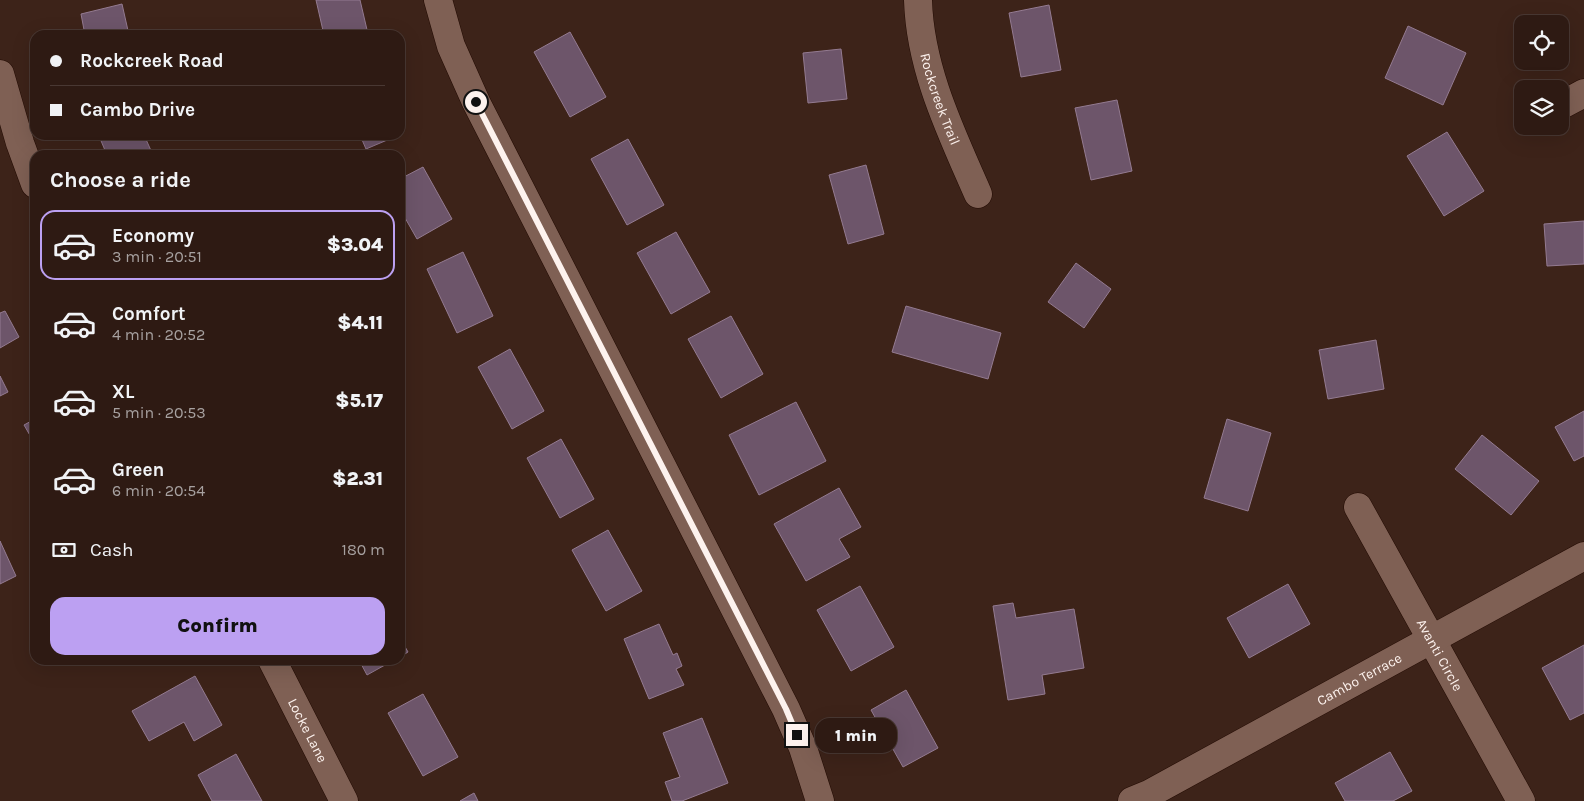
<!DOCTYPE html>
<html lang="en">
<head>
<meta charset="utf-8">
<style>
	:root { --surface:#2e1a13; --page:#3a2721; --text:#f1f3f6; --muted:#a7a1a0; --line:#493833; --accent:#bca0f2 }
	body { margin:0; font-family:Karla,sans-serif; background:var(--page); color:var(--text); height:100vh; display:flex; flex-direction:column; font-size:19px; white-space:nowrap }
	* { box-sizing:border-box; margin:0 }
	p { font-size:16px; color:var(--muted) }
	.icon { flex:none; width:28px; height:28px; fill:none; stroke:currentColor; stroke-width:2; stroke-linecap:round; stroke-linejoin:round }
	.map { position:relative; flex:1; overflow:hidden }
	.side { position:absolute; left:30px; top:150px; width:375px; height:515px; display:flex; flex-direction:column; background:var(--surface); border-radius:15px; box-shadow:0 5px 20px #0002,0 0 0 1px var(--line) }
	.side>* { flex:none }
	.guide { position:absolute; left:30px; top:30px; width:375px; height:110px; border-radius:15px; box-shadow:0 5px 20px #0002,0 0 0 1px var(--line); display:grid; align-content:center; height:110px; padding:0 20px; background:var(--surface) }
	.buttons { position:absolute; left:1514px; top:15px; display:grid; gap:10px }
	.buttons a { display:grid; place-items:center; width:55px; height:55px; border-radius:10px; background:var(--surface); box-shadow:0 5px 20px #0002,0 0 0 1px var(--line); font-size:25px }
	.end { position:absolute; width:22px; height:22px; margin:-11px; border:6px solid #fdf2ee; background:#111; box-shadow:0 0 0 2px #111 }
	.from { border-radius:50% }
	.bubble { position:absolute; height:35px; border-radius:15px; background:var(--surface); box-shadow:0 5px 20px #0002,0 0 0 1px var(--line); font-size:16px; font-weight:800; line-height:35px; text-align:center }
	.guide b { display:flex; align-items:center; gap:18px; height:48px; font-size:19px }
	.guide b+b { border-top:1px solid var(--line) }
	.guide i { width:12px; height:12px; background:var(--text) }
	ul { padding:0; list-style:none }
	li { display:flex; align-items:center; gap:15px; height:70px; margin:0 10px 8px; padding:0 10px; border:2px solid transparent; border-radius:15px }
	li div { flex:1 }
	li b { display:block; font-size:19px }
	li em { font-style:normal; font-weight:800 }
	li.active { border-color:var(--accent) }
	li>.icon { width:45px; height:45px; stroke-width:1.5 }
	h2 { padding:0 20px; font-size:22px; line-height:60px }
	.pay { display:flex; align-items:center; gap:12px; height:55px; padding:0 20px; font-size:19px }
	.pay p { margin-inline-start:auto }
	.cta { display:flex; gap:10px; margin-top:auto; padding:10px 20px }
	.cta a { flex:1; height:58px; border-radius:15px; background:var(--accent); color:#111; font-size:20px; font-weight:800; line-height:58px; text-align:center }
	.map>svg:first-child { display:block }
</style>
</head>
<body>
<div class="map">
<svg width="1584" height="801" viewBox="0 0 1584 801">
	<rect width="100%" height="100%" fill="#3d2319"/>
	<path fill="#6d556a" stroke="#947b91" d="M316,0H360L368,34L324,35Z
		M122,4L129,35H85L81,14Z
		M1049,5L1061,70L1021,77L1009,13Z
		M1408,26L1466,53L1443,105L1385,78Z
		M570,32L606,97L570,117L534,52Z
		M841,49L847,99L808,103L803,53Z
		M1117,100L1132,171L1091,180L1075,108Z
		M1447,132L1484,191L1444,216L1407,156Z
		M102,135H144L153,155H107L99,136Z
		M360,135H399L366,149Z
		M628,139L664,205L627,225L591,159Z
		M866,165L884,234L848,244L829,175Z
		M423,167L452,219L417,239L400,209V179Z
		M1584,221V264L1547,266L1544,224Z
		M676,232L710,292L671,314L637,253Z
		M463,252L493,316L457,333L427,269Z
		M1076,263L1111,289L1084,328L1048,302Z
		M906,306L1001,333L988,379L892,352Z
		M5,311L19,337L0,348V313Z
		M731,316L763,374L721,398L688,339Z
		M1376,340L1384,389L1328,399L1319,350Z
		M510,349L544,411L512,429L478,367Z
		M0,376L8,392L0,396Z
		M796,402L826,461L759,495L729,435Z
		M1584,411V456L1574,461L1555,427Z
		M35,419V444L24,425Z
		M1227,419L1271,433L1248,511L1204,498Z
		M1482,435L1539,481L1511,515L1455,469Z
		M561,439L594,499L560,518L527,458Z
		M839,488L861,527L839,539L850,557L806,581L774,524Z
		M608,530L642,591L606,611L572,550Z
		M0,541L16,576L0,584Z
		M1288,584L1310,624L1249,658L1227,618Z
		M860,586L894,647L851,671L817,610Z
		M1013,603L1016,618L1074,609L1084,668L1042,675L1045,694L1008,700L993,606Z
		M659,624L673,655L677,653L682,666L676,669L684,685L649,699L624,639Z
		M400,638L408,652L400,657Z
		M1584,645V713L1570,720L1542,668Z
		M359,660H394L367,675Z
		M195,676L222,725L194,741L184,722L149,741L132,711Z
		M906,690L938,748L903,767L871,710Z
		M423,694L458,757L423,776L388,713Z
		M702,718L728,783L682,801H672L665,782L680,777L663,733Z
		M1390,752L1412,791L1393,801H1345L1335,783Z
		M236,754L262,801H212L198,775Z
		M474,793L478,801H460Z"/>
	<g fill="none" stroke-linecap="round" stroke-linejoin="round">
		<defs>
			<g id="minor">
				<path d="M438,0L451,46L476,102L786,709L803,748L820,801"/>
				<path id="s1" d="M918,0C920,69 951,132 978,194"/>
				<path d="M0,74L20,143L35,184"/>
				<path d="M1560,106L1584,93"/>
				<path id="s2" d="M1358,507L1521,801"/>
				<path id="s3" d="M272,660L344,801"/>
				<path id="s4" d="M1132,801L1149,794L1584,556"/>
			</g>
		</defs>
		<use href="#minor" stroke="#230b03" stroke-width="29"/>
		<use href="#minor" stroke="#7f6054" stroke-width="28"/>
	</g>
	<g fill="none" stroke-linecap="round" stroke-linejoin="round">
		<path stroke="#fdf2ee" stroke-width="6" d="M476,102L786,709L797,735"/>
	</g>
	<g text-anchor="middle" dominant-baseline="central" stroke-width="4" stroke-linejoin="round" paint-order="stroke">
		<g font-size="14" fill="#fdf2ee" stroke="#3d2319">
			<text stroke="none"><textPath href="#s1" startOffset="102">Rockcreek Trail</textPath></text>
			<text stroke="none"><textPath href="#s2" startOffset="169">Avanti Circle</textPath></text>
			<text stroke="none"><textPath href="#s4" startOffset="258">Cambo Terrace</textPath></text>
			<text stroke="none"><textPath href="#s3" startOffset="79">Locke Lane</textPath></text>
		</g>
	</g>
</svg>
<div class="buttons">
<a><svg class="icon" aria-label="locate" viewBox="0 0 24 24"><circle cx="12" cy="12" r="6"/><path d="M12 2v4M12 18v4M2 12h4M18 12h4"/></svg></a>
<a><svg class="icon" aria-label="layers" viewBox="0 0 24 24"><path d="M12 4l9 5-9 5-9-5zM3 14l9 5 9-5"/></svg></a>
</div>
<i class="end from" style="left:476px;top:102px"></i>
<i class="end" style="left:797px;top:735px"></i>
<div class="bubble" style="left:815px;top:718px;width:82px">1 min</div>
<div class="guide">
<b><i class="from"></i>Rockcreek Road</b>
<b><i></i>Cambo Drive</b>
</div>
<section class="side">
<h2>Choose a ride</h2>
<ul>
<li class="active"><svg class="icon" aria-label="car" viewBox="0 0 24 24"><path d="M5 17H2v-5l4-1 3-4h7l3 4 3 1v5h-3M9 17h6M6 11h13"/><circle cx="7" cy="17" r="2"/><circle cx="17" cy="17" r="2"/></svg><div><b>Economy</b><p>3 min · 20:51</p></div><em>$3.04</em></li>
<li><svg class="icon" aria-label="car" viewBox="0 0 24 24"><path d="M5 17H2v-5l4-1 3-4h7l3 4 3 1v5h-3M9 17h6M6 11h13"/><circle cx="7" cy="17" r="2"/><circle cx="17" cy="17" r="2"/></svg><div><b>Comfort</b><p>4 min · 20:52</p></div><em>$4.11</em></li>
<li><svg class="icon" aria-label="car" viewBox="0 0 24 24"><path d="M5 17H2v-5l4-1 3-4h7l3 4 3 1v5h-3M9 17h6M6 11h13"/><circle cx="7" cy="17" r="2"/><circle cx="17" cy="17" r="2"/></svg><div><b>XL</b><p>5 min · 20:53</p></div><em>$5.17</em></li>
<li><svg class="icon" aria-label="car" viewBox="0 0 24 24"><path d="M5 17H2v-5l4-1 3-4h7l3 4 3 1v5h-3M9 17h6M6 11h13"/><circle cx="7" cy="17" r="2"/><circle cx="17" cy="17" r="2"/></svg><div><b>Green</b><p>6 min · 20:54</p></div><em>$2.31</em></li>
</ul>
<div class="pay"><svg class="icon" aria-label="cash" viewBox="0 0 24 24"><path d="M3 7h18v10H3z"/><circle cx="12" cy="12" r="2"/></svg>Cash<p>180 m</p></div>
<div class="cta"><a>Confirm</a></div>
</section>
</div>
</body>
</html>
